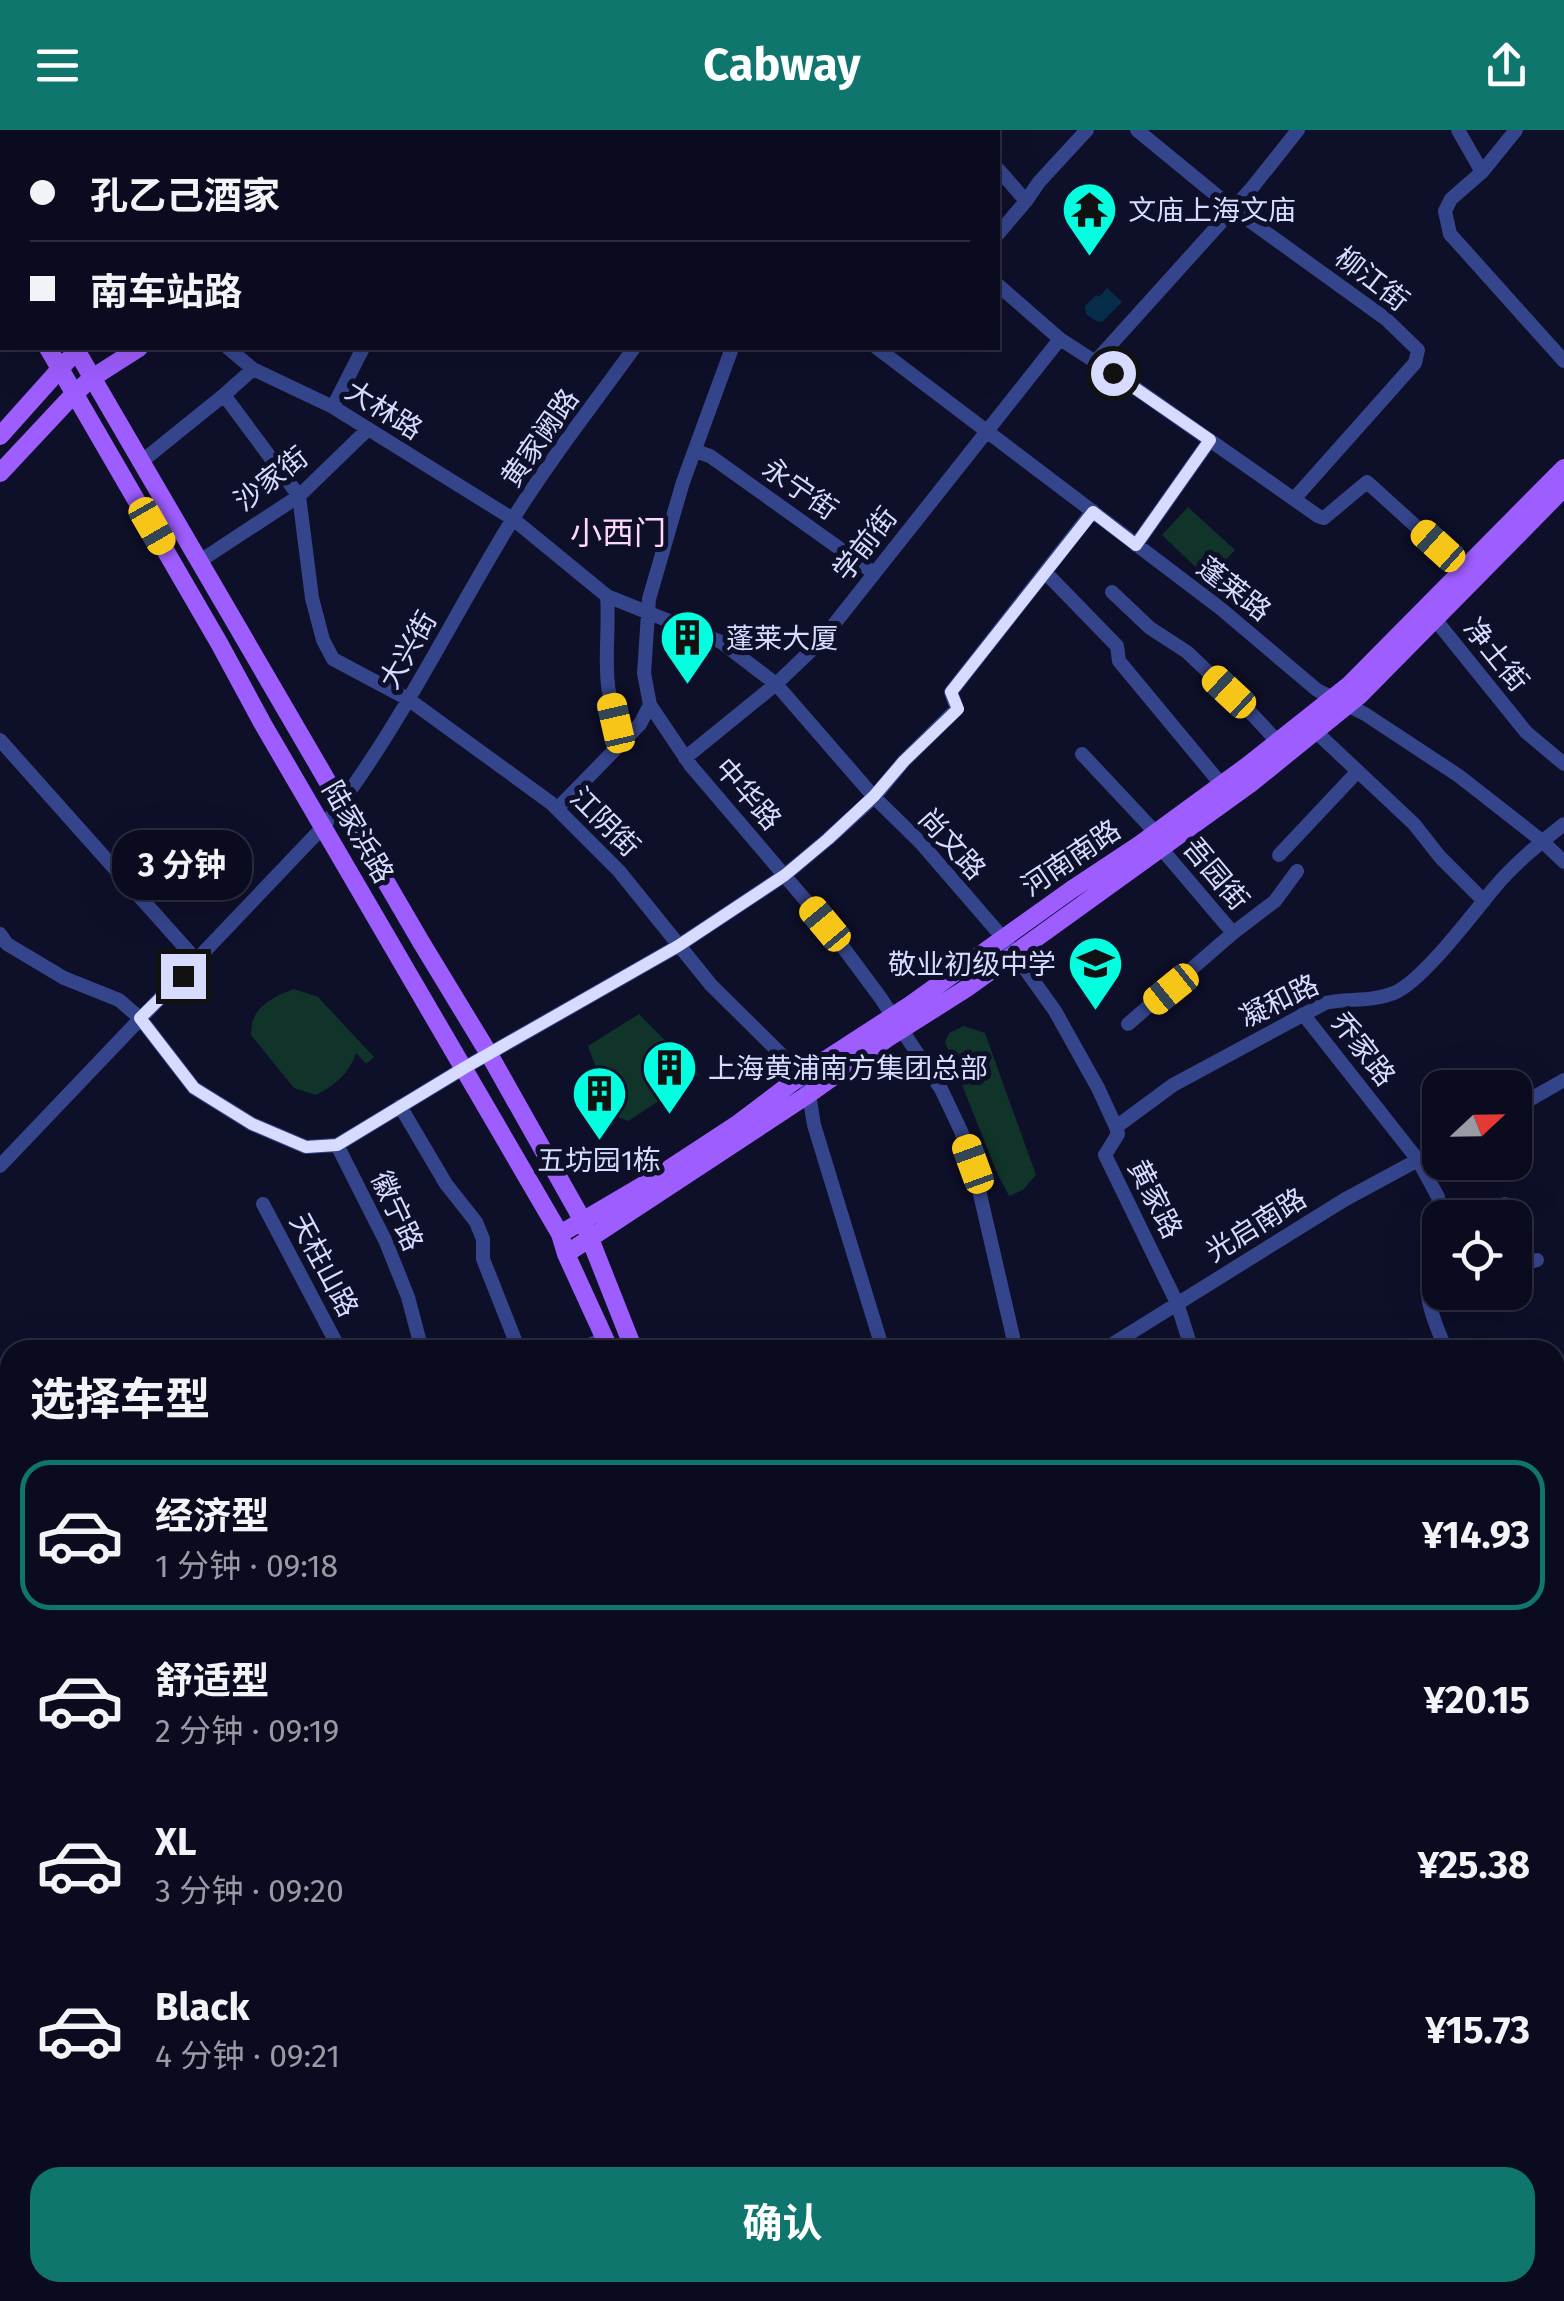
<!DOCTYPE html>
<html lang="zh">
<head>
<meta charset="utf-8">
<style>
	:root { --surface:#0a0b1f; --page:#18192c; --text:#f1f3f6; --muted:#999ba4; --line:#2a2b3d; --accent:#0f766e }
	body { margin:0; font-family:"Fira Sans","Noto Sans SC",sans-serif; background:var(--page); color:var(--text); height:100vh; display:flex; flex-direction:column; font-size:38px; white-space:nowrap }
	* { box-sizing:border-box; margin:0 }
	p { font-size:32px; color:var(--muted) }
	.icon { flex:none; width:55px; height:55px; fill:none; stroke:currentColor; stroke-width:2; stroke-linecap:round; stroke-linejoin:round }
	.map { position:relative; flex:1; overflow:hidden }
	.drawer { position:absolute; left:0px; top:1210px; width:1565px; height:962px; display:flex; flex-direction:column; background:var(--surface); border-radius:30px 30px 0 0; box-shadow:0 10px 40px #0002,0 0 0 2px var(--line) }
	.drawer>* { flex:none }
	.hud { position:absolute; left:0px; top:0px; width:1000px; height:220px; box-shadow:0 10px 40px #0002,0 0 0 2px var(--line); display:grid; align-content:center; height:220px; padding:0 30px; background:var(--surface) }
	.needle { width:65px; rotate:68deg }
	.fabs { position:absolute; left:1422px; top:940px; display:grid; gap:20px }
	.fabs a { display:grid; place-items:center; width:110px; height:110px; border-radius:20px; background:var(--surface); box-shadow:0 10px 40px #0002,0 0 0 2px var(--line); font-size:50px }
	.end { position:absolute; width:45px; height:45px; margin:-22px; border:12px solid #d6dbff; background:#111; box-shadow:0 0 0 5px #111 }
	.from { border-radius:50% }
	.bubble { position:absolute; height:70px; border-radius:30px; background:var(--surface); box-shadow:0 10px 40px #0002,0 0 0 2px var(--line); font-size:32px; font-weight:700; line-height:70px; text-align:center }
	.car { position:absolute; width:30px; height:60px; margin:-30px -15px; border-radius:12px; box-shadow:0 0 8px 2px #0007; background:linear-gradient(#f5c518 24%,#345 0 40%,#f5c518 0 76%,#345 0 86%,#f5c518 0) }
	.hud b { display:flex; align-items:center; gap:35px; height:95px; font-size:38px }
	.hud b+b { border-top:2px solid var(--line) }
	.hud i { width:25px; height:25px; background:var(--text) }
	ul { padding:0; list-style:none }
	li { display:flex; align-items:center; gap:30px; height:150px; margin:0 20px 15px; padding:0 10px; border:5px solid transparent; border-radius:30px }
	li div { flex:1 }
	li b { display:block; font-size:38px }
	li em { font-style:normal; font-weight:700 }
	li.selected { border-color:var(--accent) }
	li>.icon { width:90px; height:90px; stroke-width:1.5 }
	h2 { padding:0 30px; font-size:45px; line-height:120px }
	.primary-button { display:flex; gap:20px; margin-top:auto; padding:20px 30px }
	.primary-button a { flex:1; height:115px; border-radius:30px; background:var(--accent); color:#fff; font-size:40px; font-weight:700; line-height:115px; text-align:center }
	header { display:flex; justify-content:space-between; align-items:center; height:130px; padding:0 30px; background:var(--accent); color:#fff; font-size:45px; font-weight:700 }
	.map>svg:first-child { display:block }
</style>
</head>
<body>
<header><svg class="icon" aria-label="menu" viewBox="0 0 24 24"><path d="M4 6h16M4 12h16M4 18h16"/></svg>Cabway<svg class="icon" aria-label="share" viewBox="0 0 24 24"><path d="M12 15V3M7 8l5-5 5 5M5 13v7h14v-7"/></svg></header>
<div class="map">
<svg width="1564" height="2171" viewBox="0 0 1564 2171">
	<rect width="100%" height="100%" fill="#0e0f29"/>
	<path fill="#10342a" d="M1188,377L1235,420L1222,434L1217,430L1205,446L1162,405Z
		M294,859L318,867L374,927L366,934L356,923C349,944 335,955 316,965L294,958L251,905C252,899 251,893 254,888C261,872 280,864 294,859Z
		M639,884L699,945L628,991L613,985L588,916Z
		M964,896L985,903L1036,1045L1023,1060L1009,1066L997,1043L945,912L949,903Z"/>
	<path fill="#062e4a" d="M1107,158L1122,172L1102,192L1096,191L1086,184L1085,176L1096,165L1099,167Z"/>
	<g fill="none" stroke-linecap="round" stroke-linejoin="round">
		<path stroke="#35458c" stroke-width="14" d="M99,0L100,2
			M591,0L594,2
			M862,0L864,2
			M957,0L959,2
			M1137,0L1232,78L1386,189L1418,220L1415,233L1294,369
			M1458,0L1482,42
			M1516,0L1482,42L1451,69L1445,81L1450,104L1564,231
			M717,2L719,0
			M821,2L823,0
			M998,39L1026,71
			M998,104L1026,71L1039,52L1087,0
			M998,155L1060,209L1131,255L1318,386L1324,388L1367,352L1463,439
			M228,218L253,239L333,277L513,389L607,466L721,512L776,554L874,667L920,712L1003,808L1055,881L1098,958L1116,997
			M732,218L683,352L649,469L644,543L650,575L691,636L825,793L880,867L941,959L961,1001L973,1034L1016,1220
			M877,218L1220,478L1317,560L1365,584L1459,646L1542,711L1564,732
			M1095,232L1251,59L1298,0
			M224,265L299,366L312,468L323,510L333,529L408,569L551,673L619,741L711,855L802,945L809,964L814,995L883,1220
			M333,277L363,218
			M695,321L710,326L874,443
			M141,332L224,265L253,239
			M1136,415L1210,310
			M200,431L299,366L367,300
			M1045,442L1117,516L1119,531L1221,654
			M1112,462L1150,498L1187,522L1250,582L1277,611
			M607,466C609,491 606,514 607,539C607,563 614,588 624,610
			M1434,488L1526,602L1564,634
			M1315,601L1414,694L1440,727L1484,771
			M0,610L197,831
			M1082,624L1156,703
			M685,628L776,554L820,512L1060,209
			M557,679L640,594L650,575
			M1160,717L1233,803
			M1279,725L1357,642
			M0,804L7,814L64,848L119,870L140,888L194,958L252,994L306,1017L337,1015L385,1110L408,1167L422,1220
			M1303,884L1418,1030L1438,1067L1441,1088
			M1128,894L1233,803L1275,771L1297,741
			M400,976L446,1054L476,1092L483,1109V1129L519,1220
			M1515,978L1564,950
			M1116,997L1173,955L1325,873C1348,868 1372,872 1394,863C1423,851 1473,783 1495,757C1515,733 1540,713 1564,694
			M1116,997L1118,1004L1105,1025L1177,1173L1192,1220
			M337,1015L464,938L678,816L785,745L828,709L874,667L904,631L957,579L951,562L1093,381
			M0,1036L323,697C397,603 449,493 511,392C548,332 593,275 634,218
			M263,1074L340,1220
			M1472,1088L1505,1074
			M1440,1097C1438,1113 1431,1127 1428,1143C1424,1171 1436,1195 1446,1220
			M1515,1136L1537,1130
			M576,1220L604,1209
			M1103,1220L1344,1070L1440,1018
			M0,1261L10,1278
			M1555,1335L1564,1331
			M0,1447L10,1443
			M1555,1510L1564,1507
			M0,1732L10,1731
			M1555,1868L1564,1894
			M1555,1908L1564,1905
			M0,1963L10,1959
			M1106,2162V2171
			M1347,2162L1348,2171
			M964,2171L966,2162
			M1529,2171L1564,2161"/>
		<path stroke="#9e5dff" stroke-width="18" d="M409,2L412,0
			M436,2L438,0
			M0,92L2,96
			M0,137L2,141
			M48,218L219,513L264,596L560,1104L566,1124L610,1220
			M75,218L421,812L489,924L583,1091L634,1220
			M0,306L68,230
			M0,343L74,264L92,248L139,218
			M560,1104L652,1050L739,993L802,945L910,875L1071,760L1139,715L1247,636L1349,555L1564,338
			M566,1124L809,964L888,908L967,858L1250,654L1360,565L1564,358
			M0,1990L10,1998
			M0,2102L10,2111
			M69,2162L82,2171
			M220,2162L226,2171
			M707,2171L712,2162"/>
		<path stroke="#ff51cb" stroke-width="20" d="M0,2005L10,2013
			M0,2032L10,2040
			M0,2059L10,2067
			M0,2085L10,2094
			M89,2162L98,2171
			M119,2162L127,2171
			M141,2162L152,2171
			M166,2162L180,2171
			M677,2171L683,2162
			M694,2171L699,2162"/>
		<path stroke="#ff51cb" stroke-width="20" d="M196,2162L202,2171"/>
	</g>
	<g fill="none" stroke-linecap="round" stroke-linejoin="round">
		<path stroke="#d6dbff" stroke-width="12" d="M183,846L140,888L194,958L252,994L306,1017L337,1015L464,938L678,816L785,745L828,709L874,666L904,631L958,579L951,562L1093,382L1136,415L1210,310L1113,243"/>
	</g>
	<defs>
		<symbol id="temple-pin" viewBox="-11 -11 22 30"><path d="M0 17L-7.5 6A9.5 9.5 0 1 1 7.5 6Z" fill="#02ffdf" stroke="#0e0f29"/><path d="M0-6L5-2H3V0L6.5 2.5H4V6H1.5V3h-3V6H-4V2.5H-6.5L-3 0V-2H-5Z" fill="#111"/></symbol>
		<symbol id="building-pin" viewBox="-11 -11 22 30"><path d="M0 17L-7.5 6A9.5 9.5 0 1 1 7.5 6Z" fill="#02ffdf" stroke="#0e0f29"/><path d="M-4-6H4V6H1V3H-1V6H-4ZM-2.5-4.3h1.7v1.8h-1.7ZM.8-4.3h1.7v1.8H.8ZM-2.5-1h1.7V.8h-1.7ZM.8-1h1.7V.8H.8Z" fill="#111"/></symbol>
		<symbol id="school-pin" viewBox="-11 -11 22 30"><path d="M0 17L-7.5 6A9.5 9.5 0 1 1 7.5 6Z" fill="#02ffdf" stroke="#0e0f29"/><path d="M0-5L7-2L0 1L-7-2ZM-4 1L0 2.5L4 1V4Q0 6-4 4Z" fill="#111"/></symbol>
	</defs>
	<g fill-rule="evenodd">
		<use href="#temple-pin" x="1058" y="48" width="63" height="86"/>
		<use href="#building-pin" x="656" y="476" width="63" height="86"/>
		<use href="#school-pin" x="1064" y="802" width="63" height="86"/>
		<use href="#building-pin" x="638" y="906" width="63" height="86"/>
		<use href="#building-pin" x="568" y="932" width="63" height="86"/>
	</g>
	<g text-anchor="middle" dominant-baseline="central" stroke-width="10" stroke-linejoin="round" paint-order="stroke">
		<g font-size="28" fill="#d6dbff" stroke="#0e0f29" text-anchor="start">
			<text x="1128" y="80">文庙上海文庙</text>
			<text x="726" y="508">蓬莱大厦</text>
			<text x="1056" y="834" text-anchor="end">敬业初级中学</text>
			<text x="708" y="938">上海黄浦南方集团总部</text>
			<text x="599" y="1030" text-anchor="middle">五坊园1栋</text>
		</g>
		<g font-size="28" fill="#d6dbff" stroke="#0e0f29">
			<text transform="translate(1372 149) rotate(38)">柳江街</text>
			<text transform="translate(384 280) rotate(32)">大林路</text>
			<text transform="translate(540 308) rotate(-55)">黄家阙路</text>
			<text transform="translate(271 349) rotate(-38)">沙家街</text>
			<text transform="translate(800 359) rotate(35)">永宁街</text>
			<text transform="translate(865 414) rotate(-52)">学前街</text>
			<text transform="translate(1234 459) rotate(38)">蓬莱路</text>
			<text transform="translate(408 520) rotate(-60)">大兴街</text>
			<text transform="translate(1496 525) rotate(51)">净土街</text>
			<text transform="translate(748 664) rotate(49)">中华路</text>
			<text transform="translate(605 692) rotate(45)">江阴街</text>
			<text transform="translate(358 702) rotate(60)">陆家浜路</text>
			<text transform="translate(952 714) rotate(48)">尚文路</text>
			<text transform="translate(1071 728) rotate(-34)">河南南路</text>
			<text transform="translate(1216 744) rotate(50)">吾园街</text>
			<text transform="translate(1279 871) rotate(-26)">凝和路</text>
			<text transform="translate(1363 919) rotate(52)">乔家路</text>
			<text transform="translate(1155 1069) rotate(63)">黄家路</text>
			<text transform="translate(397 1081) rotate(65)">徽宁路</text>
			<text transform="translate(1256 1095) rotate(-32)">光启南路</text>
			<text transform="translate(324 1135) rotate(62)">天柱山路</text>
		</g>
		<g font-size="32" fill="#ffd8fa" stroke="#0e0f29">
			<text x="618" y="403">小西门</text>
		</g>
	</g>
</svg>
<div class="fabs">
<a><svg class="needle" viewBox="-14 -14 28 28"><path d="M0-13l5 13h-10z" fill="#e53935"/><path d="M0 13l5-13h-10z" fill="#999ba4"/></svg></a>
<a><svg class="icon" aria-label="locate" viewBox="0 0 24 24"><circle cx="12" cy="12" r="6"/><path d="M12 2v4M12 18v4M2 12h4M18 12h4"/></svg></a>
</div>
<i class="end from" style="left:1113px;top:243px"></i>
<i class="end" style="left:183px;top:846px"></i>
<div class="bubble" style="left:112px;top:700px;width:140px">3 分钟</div>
<i class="car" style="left:152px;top:396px;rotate:150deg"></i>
<i class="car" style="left:1438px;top:416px;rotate:312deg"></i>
<i class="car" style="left:1229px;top:562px;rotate:313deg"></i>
<i class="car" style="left:616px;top:593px;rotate:347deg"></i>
<i class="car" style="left:825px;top:794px;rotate:320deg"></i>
<i class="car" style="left:1171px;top:859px;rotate:231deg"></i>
<i class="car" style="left:973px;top:1034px;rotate:340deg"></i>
<div class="hud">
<b><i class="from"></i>孔乙己酒家</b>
<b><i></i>南车站路</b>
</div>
<section class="drawer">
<h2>选择车型</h2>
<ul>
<li class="selected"><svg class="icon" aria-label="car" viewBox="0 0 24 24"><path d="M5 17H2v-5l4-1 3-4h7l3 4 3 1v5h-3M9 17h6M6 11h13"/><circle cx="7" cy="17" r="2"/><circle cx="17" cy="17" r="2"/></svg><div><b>经济型</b><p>1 分钟 · 09:18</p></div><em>¥14.93</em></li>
<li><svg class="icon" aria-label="car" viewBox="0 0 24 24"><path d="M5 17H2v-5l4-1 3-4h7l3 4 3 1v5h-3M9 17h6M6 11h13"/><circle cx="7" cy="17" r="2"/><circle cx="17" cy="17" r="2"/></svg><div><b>舒适型</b><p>2 分钟 · 09:19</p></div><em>¥20.15</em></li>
<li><svg class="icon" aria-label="car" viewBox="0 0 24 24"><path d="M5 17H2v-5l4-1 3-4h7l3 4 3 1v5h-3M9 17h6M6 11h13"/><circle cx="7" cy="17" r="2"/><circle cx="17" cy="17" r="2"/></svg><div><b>XL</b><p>3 分钟 · 09:20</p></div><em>¥25.38</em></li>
<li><svg class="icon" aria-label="car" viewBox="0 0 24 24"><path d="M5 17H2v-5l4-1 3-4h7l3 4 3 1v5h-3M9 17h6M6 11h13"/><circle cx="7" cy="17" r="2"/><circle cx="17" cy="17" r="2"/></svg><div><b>Black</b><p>4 分钟 · 09:21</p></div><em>¥15.73</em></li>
</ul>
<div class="primary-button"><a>确认</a></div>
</section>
</div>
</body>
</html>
